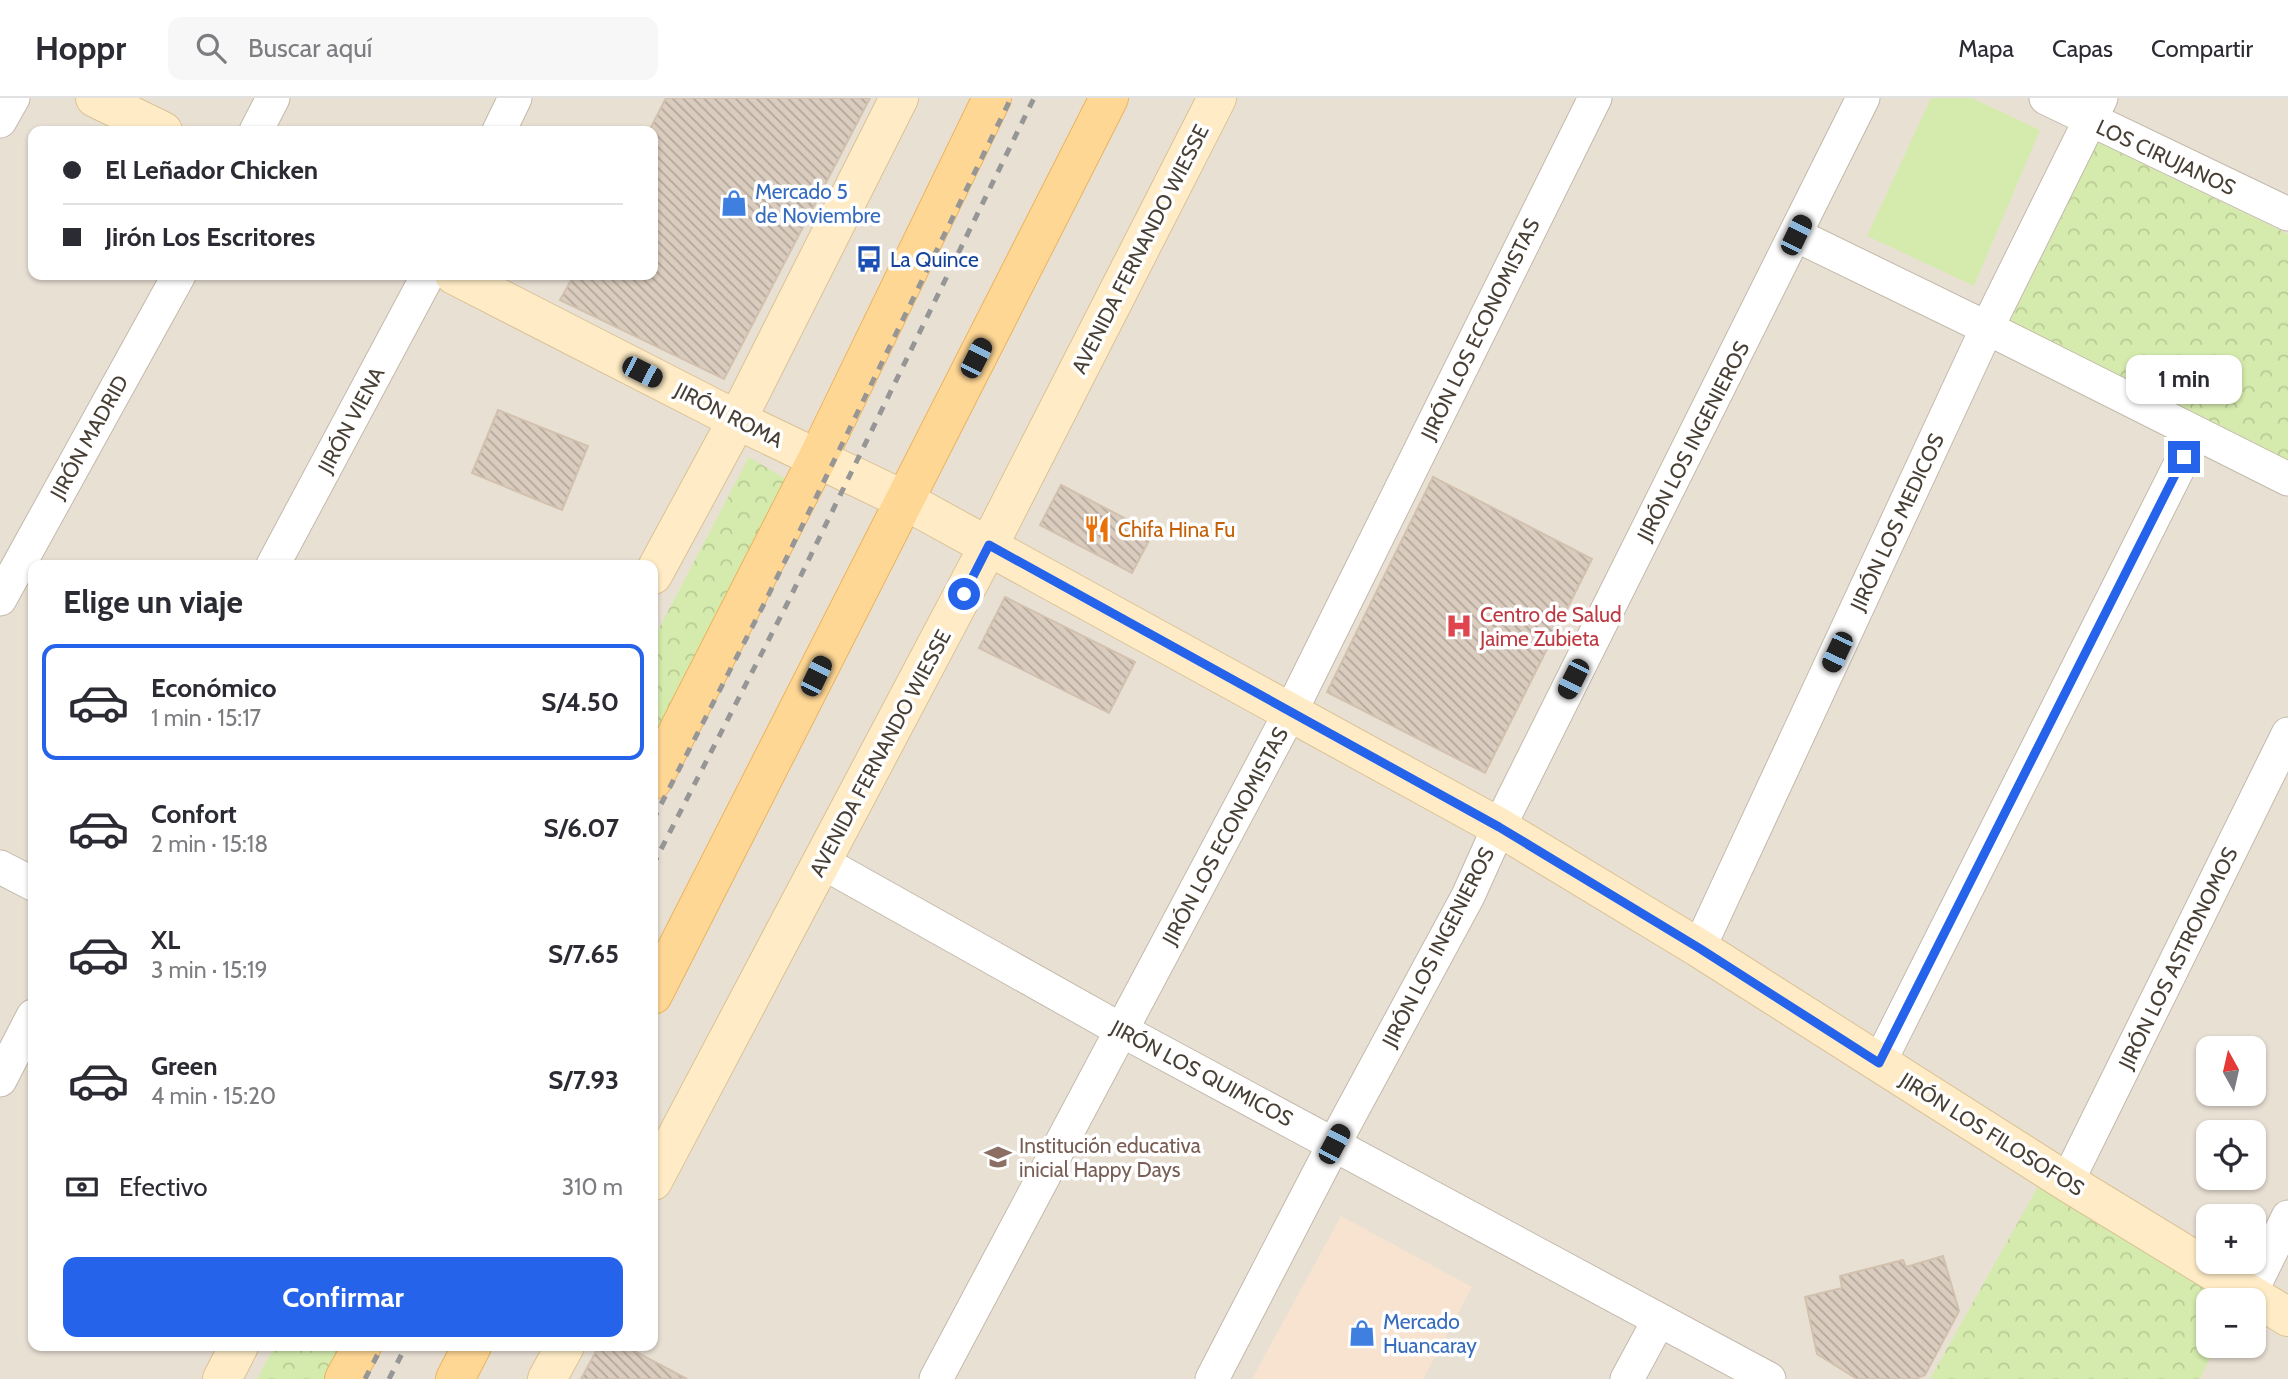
<!DOCTYPE html>
<html lang="es">
<head>
<meta charset="utf-8">
<style>
	:root { --surface:#fff; --page:#f7f7f7; --text:#2b2b33; --muted:#7c7c81; --line:#e1e1e2; --accent:#2563eb }
	body { margin:0; font-family:Cabin,sans-serif; background:var(--page); color:var(--text); height:100vh; display:flex; flex-direction:column; font-size:26px; white-space:nowrap }
	* { box-sizing:border-box; margin:0 }
	p { font-size:23px; color:var(--muted) }
	.icon { flex:none; width:38px; height:38px; fill:none; stroke:currentColor; stroke-width:2; stroke-linecap:round; stroke-linejoin:round }
	.map { position:relative; flex:1; overflow:hidden }
	.sheet { position:absolute; left:28px; top:462px; width:630px; height:791px; display:flex; flex-direction:column; background:var(--surface); border-radius:14px; box-shadow:0 2px 5px #0004 }
	.sheet>* { flex:none }
	.hud { position:absolute; left:28px; top:28px; width:630px; height:154px; border-radius:14px; box-shadow:0 2px 5px #0004; display:grid; align-content:center; height:154px; padding:0 35px; background:var(--surface) }
	.needle { width:46px; rotate:352deg }
	.fabs { position:absolute; left:2196px; top:938px; display:grid; gap:14px }
	.fabs a { display:grid; place-items:center; width:70px; height:70px; border-radius:14px; background:var(--surface); box-shadow:0 2px 5px #0004; font-size:35px }
	.end { position:absolute; width:32px; height:32px; margin:-16px; border:9px solid #2563eb; background:#fff; box-shadow:0 0 0 4px #fff }
	.from { border-radius:50% }
	.bubble { position:absolute; height:49px; border-radius:14px; background:var(--surface); box-shadow:0 2px 5px #0004; font-size:23px; font-weight:800; line-height:49px; text-align:center }
	.car { position:absolute; width:21px; height:42px; margin:-21px -10px; border-radius:9px; box-shadow:0 0 5px 2px #0007; background:linear-gradient(#222 24%,#8ab4d8 0 40%,#222 0 76%,#8ab4d8 0 86%,#222 0) }
	.hud b { display:flex; align-items:center; gap:24px; height:66px; font-size:26px }
	.hud b+b { border-top:2px solid var(--line) }
	.hud i { width:18px; height:18px; background:var(--text) }
	ul { padding:0; list-style:none }
	li { display:flex; align-items:center; gap:21px; height:116px; margin:0 14px 10px; padding:0 21px; border:4px solid transparent; border-radius:14px }
	li div { flex:1 }
	li b { display:block; font-size:26px }
	li em { font-style:normal; font-weight:800 }
	li.active { border-color:var(--accent) }
	li>.icon { width:63px; height:63px; stroke-width:1.5 }
	h2 { padding:0 35px; font-size:32px; line-height:84px }
	.pay { display:flex; align-items:center; gap:18px; height:77px; padding:0 35px; font-size:26px }
	.pay p { margin-inline-start:auto }
	.cta { display:flex; gap:14px; margin-top:auto; padding:14px 35px }
	.cta a { flex:1; height:80px; border-radius:14px; background:var(--accent); color:#fff; font-size:28px; font-weight:800; line-height:80px; text-align:center }
	header { display:flex; align-items:center; gap:42px; box-sizing:border-box; height:98px; padding:0 35px; background:var(--surface); border-bottom:2px solid var(--line) }
	header strong { font-size:33px }
	nav { display:flex; gap:38px; margin-inline-start:auto; font-size:24px }
	.search { width:490px; height:63px; background:var(--page); display:flex; align-items:center; gap:18px; box-sizing:border-box; padding:0 24px; border-radius:14px; color:var(--muted); font-size:26px }
	.map>svg:first-child { display:block }
</style>
</head>
<body>
<header>
<strong>Hoppr</strong>
<div class="search"><svg class="icon" aria-label="search" viewBox="0 0 24 24"><circle cx="10" cy="10" r="6"/><path d="M15 15l6 6"/></svg>Buscar aquí</div>
<nav><a>Mapa</a><a>Capas</a><a>Compartir</a></nav>
</header>
<div class="map">
<svg width="2288" height="1281" viewBox="0 0 2288 1281">
	<defs>
		<pattern id="park-crowns" width="20" height="18" patternUnits="userSpaceOnUse" patternTransform="scale(1.75)"><rect width="20" height="18" fill="#d5ebad"/><path d="M2 6a3 3 0 1 1 6 0M12 15a3 3 0 1 1 6 0" fill="none" stroke="#b8cb95"/></pattern>
		<pattern id="building-back-hatch" width="6" height="6" patternUnits="userSpaceOnUse" patternTransform="scale(1.75)"><rect width="6" height="6" fill="#daccbe"/><path d="M-1 5l2 2M0 0l6 6M5-1l2 2" fill="none" stroke="#b3a79b"/></pattern>
	</defs>
	<rect width="100%" height="100%" fill="#f4efe6"/>
	<path fill="#e9e0d4" fill-rule="evenodd" d="M0,0H2288V1281H0ZM33,33H653V177H33ZM33,467H653V1248H33ZM2208,950H2254V996H2208ZM2208,1034H2254V1080H2208ZM2208,1118H2254V1164H2208ZM2208,1202H2254V1248H2208Z"/>
	<path fill="#f7e3d0" d="M1341,1118L1472,1189L1423,1281H1252Z"/>
	<path fill="#d5ebad" d="M1931,0H1972L2040,32L1974,188L1867,138Z"/>
	<path fill="url(#park-crowns)" d="M2098,44L2288,136V362L2007,230Z
		M749,359L794,386L653,668V542Z
		M2040,1085L2226,1202H2208V1248H2216L2200,1281H1930Z
		M275,1248H356L338,1281H257Z"/>
	<path fill="url(#building-back-hatch)" stroke="#d2c1ae" stroke-width="2" d="M666,0H870L724,281L560,202L574,177H653V33H649Z
		M498,312L588,348L562,412L472,375Z
		M1433,379L1592,461L1485,675L1327,594Z
		M1061,387L1153,435L1132,475L1040,427Z
		M1005,499L1135,564L1109,615L979,550Z
		M1943,1158L1959,1213L1925,1277L1916,1281H1857L1817,1256L1805,1199L1842,1190L1840,1178L1903,1162L1906,1169Z
		M599,1248H625L687,1281H581Z"/>
	<g fill="none" stroke-linecap="round" stroke-linejoin="round">
		<defs>
			<path id="street" d="M2046,0L2288,116
				M0,23L13,0
				M256,33L273,0
				M499,33L515,0
				M1796,137L1987,230L2288,381
				M273,467L428,177
				M0,501L179,177
				M822,764L1123,933L1769,1281
				M0,769L33,786
				M1699,850L1987,230L2101,0
				M1879,965L2196,335
				M0,982L33,918
				M2067,1084L2288,636
				M2250,1196L2288,1119
				M936,1281L1291,613L1595,0
				M1212,1281L1334,1046L1468,798L1499,729L1863,0
				M1627,1281L1659,1222"/>
			<path id="secondary" d="M95,0L163,33
				M454,177L737,322L904,402L1499,729L1699,850L2067,1084L2288,1219
				M653,477L737,322L899,0
				M653,1083L989,447L1217,0
				M222,1281L239,1248
				M547,1281L565,1248"/>
			<path id="primary" d="M653,682L817,361L992,0
				M653,897L1109,0
				M344,1281L362,1248
				M455,1281L472,1248"/>
		</defs>
		<use href="#street" stroke="#c3b9ab" stroke-width="35"/>
		<use href="#secondary" stroke="#dac295" stroke-width="40"/>
		<use href="#primary" stroke="#ebb45e" stroke-width="40"/>
		<use href="#street" stroke="#fff" stroke-width="33"/>
		<use href="#secondary" stroke="#ffecc6" stroke-width="38"/>
		<use href="#primary" stroke="#ffd795" stroke-width="38"/>
		<path stroke="#969696" stroke-width="5" stroke-dasharray="9 9" stroke-linecap="butt" d="M653,722L765,504L1011,0
			M653,767L787,506L1034,0
			M365,1281L382,1248
			M389,1281L406,1248"/>
	</g>
	<g fill="none" stroke-linecap="round" stroke-linejoin="round">
		<path stroke="#2563eb" stroke-width="9" d="M964,496L989,447L1499,729L1699,850L1879,965L2184,359"/>
	</g>
	<defs>
		<symbol id="shop-bare" viewBox="-9 -9 18 18"><path d="M-5-2.5h2.3a2.7 3.5 0 0 1 5.4 0H5L5.5 6h-11ZM-1.5-2.5h3a1.5 2.3 0 0 0-3 0Z" fill="#3f7fe0" stroke="#fff" stroke-width="2.5" paint-order="stroke"/></symbol>
		<symbol id="bus-bare" viewBox="-9 -9 18 18"><path d="M-5-6H5V4H4V6H2V4H-2V6H-4V4H-5ZM-3.5-4V0h7V-4ZM-3.5 1.2v1.5H-2V1.2ZM2 1.2v1.5H3.5V1.2Z" fill="#1a4fb4" stroke="#fff" stroke-width="2.5" paint-order="stroke"/></symbol>
		<symbol id="restaurant-bare" viewBox="-9 -9 18 18"><path d="M-5-6h1v4h1v-4h1v4h1v-4h1v5L-1.5 .5V6h-2V.5L-5-1ZM5-6V6H3V1.5H1.5Q1.5-4 5-6Z" fill="#e8710a" stroke="#fff" stroke-width="2.5" paint-order="stroke"/></symbol>
		<symbol id="hospital-bare" viewBox="-9 -9 18 18"><path d="M-5-5h3v3.5h4V-5h3V5h-3V1.5h-4V5h-3Z" fill="#e0444e" stroke="#fff" stroke-width="2.5" paint-order="stroke"/></symbol>
		<symbol id="school-bare" viewBox="-9 -9 18 18"><path d="M0-5L7-2L0 1L-7-2ZM-4 1L0 2.5L4 1V4Q0 6-4 4Z" fill="#8d6e63" stroke="#fff" stroke-width="2.5" paint-order="stroke"/></symbol>
	</defs>
	<g fill-rule="evenodd">
		<use href="#shop-bare" x="715" y="86" width="38" height="38"/>
		<use href="#bus-bare" x="850" y="142" width="38" height="38"/>
		<use href="#restaurant-bare" x="1078" y="412" width="38" height="38"/>
		<use href="#hospital-bare" x="1440" y="509" width="38" height="38"/>
		<use href="#school-bare" x="979" y="1040" width="38" height="38"/>
		<use href="#shop-bare" x="1343" y="1216" width="38" height="38"/>
	</g>
	<g text-anchor="middle" dominant-baseline="central" stroke-width="7" stroke-linejoin="round" paint-order="stroke">
		<g font-size="21" fill="#483f35" stroke="#fff">
			<text transform="translate(2166 59) rotate(25)">LOS CIRUJANOS</text>
			<text transform="translate(1140 151) rotate(-63)">AVENIDA FERNANDO WIESSE</text>
			<text transform="translate(1480 231) rotate(-64)">JIRÓN LOS ECONOMISTAS</text>
			<text transform="translate(729 317) rotate(27)">JIRÓN ROMA</text>
			<text transform="translate(351 322) rotate(-62)">JIRÓN VIENA</text>
			<text transform="translate(89 339) rotate(-61)">JIRÓN MADRID</text>
			<text transform="translate(1693 343) rotate(-63)">JIRÓN LOS INGENIEROS</text>
			<text transform="translate(1897 424) rotate(-65)">JIRÓN LOS MEDICOS</text>
			<text transform="translate(880 655) rotate(-62)">AVENIDA FERNANDO WIESSE</text>
			<text transform="translate(1225 738) rotate(-62)">JIRÓN LOS ECONOMISTAS</text>
			<text transform="translate(1438 849) rotate(-63)">JIRÓN LOS INGENIEROS</text>
			<text transform="translate(2178 860) rotate(-64)">JIRÓN LOS ASTRONOMOS</text>
			<text transform="translate(1202 975) rotate(28)">JIRÓN LOS QUIMICOS</text>
			<text transform="translate(1992 1036) rotate(32)">JIRÓN LOS FILOSOFOS</text>
		</g>
		<g font-size="21" fill="#366cbe" stroke="#fff" text-anchor="start">
			<text x="755" y="93">Mercado 5<tspan x="755" dy="24">de Noviembre</tspan></text>
			<text x="1383" y="1223">Mercado<tspan x="1383" dy="24">Huancaray</tspan></text>
		</g>
		<g font-size="21" fill="#164399" stroke="#fff" text-anchor="start">
			<text x="890" y="161">La Quince</text>
		</g>
		<g font-size="21" fill="#c56008" stroke="#fff" text-anchor="start">
			<text x="1118" y="431">Chifa Hina Fu</text>
		</g>
		<g font-size="21" fill="#be3a42" stroke="#fff" text-anchor="start">
			<text x="1480" y="516">Centro de Salud<tspan x="1480" dy="24">Jaime Zubieta</tspan></text>
		</g>
		<g font-size="21" fill="#785e54" stroke="#fff" text-anchor="start">
			<text x="1019" y="1047">Institución educativa<tspan x="1019" dy="24">inicial Happy Days</tspan></text>
		</g>
	</g>
</svg>
<div class="fabs">
<a><svg class="needle" viewBox="-14 -14 28 28"><path d="M0-13l5 13h-10z" fill="#e53935"/><path d="M0 13l5-13h-10z" fill="#7c7c81"/></svg></a>
<a><svg class="icon" aria-label="locate" viewBox="0 0 24 24"><circle cx="12" cy="12" r="6"/><path d="M12 2v4M12 18v4M2 12h4M18 12h4"/></svg></a>
<a>+</a>
<a>−</a>
</div>
<i class="end from" style="left:964px;top:496px"></i>
<i class="end" style="left:2184px;top:359px"></i>
<div class="bubble" style="left:2126px;top:257px;width:116px">1 min</div>
<i class="car" style="left:1796px;top:137px;rotate:26deg"></i>
<i class="car" style="left:976px;top:260px;rotate:27deg"></i>
<i class="car" style="left:642px;top:274px;rotate:117deg"></i>
<i class="car" style="left:1837px;top:554px;rotate:205deg"></i>
<i class="car" style="left:816px;top:578px;rotate:26deg"></i>
<i class="car" style="left:1573px;top:581px;rotate:207deg"></i>
<i class="car" style="left:1334px;top:1046px;rotate:28deg"></i>
<div class="hud">
<b><i class="from"></i>El Leñador Chicken</b>
<b><i></i>Jirón Los Escritores</b>
</div>
<section class="sheet">
<h2>Elige un viaje</h2>
<ul>
<li class="active"><svg class="icon" aria-label="car" viewBox="0 0 24 24"><path d="M5 17H2v-5l4-1 3-4h7l3 4 3 1v5h-3M9 17h6M6 11h13"/><circle cx="7" cy="17" r="2"/><circle cx="17" cy="17" r="2"/></svg><div><b>Económico</b><p>1 min · 15:17</p></div><em>S/4.50</em></li>
<li><svg class="icon" aria-label="car" viewBox="0 0 24 24"><path d="M5 17H2v-5l4-1 3-4h7l3 4 3 1v5h-3M9 17h6M6 11h13"/><circle cx="7" cy="17" r="2"/><circle cx="17" cy="17" r="2"/></svg><div><b>Confort</b><p>2 min · 15:18</p></div><em>S/6.07</em></li>
<li><svg class="icon" aria-label="car" viewBox="0 0 24 24"><path d="M5 17H2v-5l4-1 3-4h7l3 4 3 1v5h-3M9 17h6M6 11h13"/><circle cx="7" cy="17" r="2"/><circle cx="17" cy="17" r="2"/></svg><div><b>XL</b><p>3 min · 15:19</p></div><em>S/7.65</em></li>
<li><svg class="icon" aria-label="car" viewBox="0 0 24 24"><path d="M5 17H2v-5l4-1 3-4h7l3 4 3 1v5h-3M9 17h6M6 11h13"/><circle cx="7" cy="17" r="2"/><circle cx="17" cy="17" r="2"/></svg><div><b>Green</b><p>4 min · 15:20</p></div><em>S/7.93</em></li>
</ul>
<div class="pay"><svg class="icon" aria-label="cash" viewBox="0 0 24 24"><path d="M3 7h18v10H3z"/><circle cx="12" cy="12" r="2"/></svg>Efectivo<p>310 m</p></div>
<div class="cta"><a>Confirmar</a></div>
</section>
</div>
</body>
</html>
